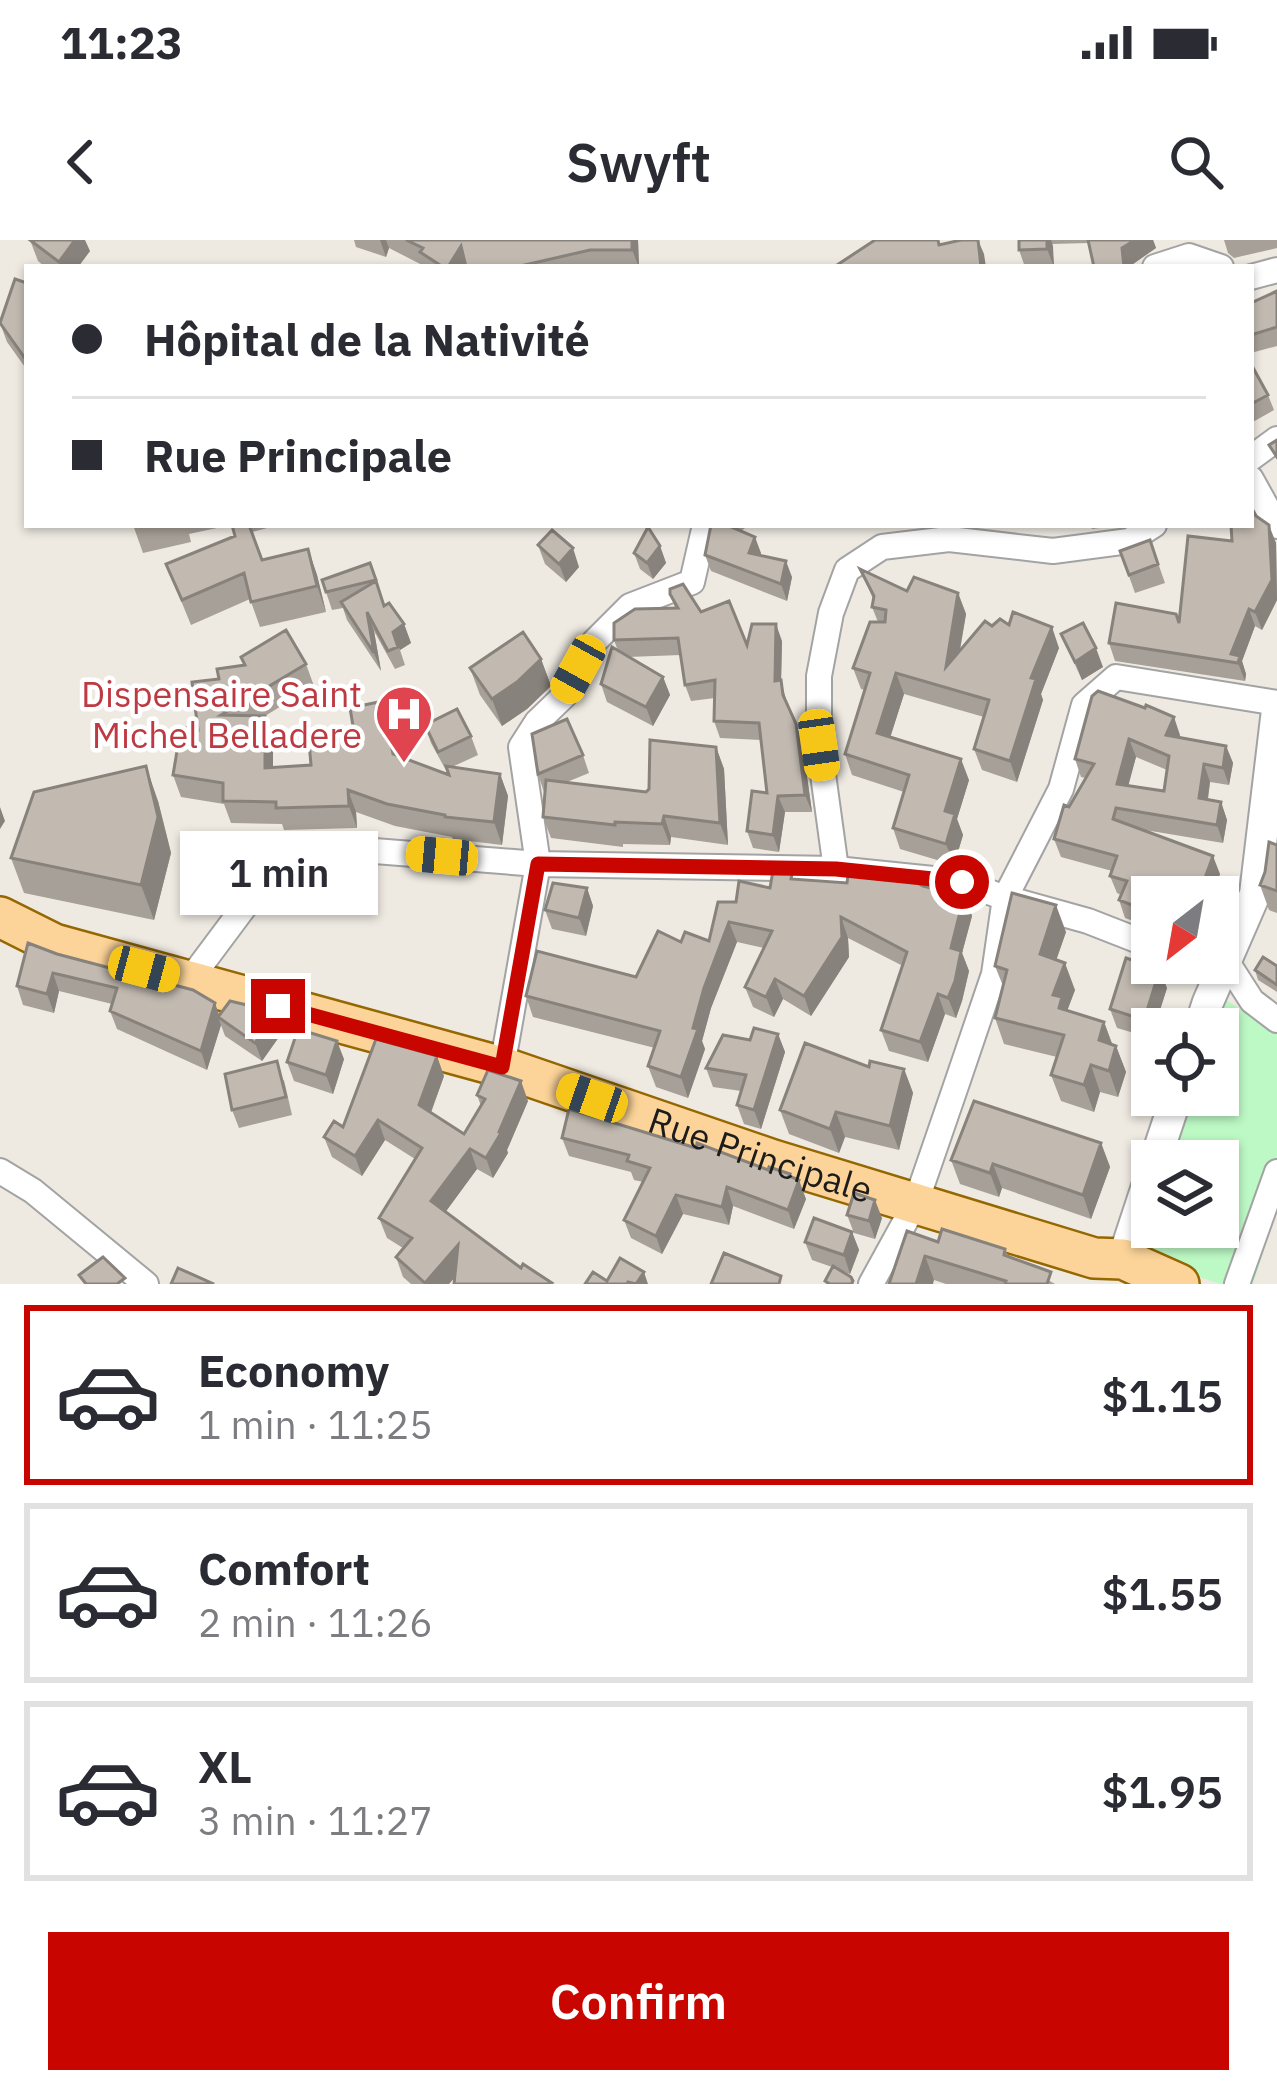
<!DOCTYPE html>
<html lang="en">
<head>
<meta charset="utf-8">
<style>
	:root { --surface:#fff; --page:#f2f2f3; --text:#2b2b33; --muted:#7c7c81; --line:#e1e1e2; --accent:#c90500 }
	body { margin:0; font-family:"IBM Plex Sans",sans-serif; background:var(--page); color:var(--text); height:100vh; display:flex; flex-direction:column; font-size:45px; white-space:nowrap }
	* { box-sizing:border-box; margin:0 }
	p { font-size:39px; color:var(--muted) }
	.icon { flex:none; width:66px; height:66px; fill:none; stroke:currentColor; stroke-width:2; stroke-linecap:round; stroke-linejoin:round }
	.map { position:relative; height:1044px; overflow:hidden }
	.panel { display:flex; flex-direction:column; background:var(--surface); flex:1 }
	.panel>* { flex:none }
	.banner { position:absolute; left:24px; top:24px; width:1230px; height:264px; border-radius:0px; box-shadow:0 3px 9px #0004; display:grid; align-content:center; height:264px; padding:0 48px; background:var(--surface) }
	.needle { width:78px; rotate:211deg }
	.fabs { position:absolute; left:1131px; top:636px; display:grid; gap:24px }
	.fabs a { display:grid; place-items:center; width:108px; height:108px; border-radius:0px; background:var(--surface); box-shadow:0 3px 9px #0004; font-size:60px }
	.end { position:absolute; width:54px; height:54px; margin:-27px; border:15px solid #c90500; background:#fff; box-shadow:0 0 0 6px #fff }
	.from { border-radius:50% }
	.bubble { position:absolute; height:84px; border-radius:0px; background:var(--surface); box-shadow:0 3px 9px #0004; font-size:39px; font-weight:600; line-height:84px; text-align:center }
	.car { position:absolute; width:36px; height:72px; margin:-36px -18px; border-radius:15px; box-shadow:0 0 9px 3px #0007; background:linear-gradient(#f5c518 24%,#345 0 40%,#f5c518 0 76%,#345 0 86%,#f5c518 0) }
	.banner b { display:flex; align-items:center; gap:42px; height:114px; font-size:45px }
	.banner b+b { border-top:3px solid var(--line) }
	.banner i { width:30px; height:30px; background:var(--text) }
	ul { padding:21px 0 0; list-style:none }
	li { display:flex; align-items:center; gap:36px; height:180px; margin:0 24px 18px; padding:0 24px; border:6px solid var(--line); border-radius:0px }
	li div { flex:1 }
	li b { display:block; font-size:45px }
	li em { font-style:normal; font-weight:600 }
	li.active { border-color:var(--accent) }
	li>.icon { width:108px; height:108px; stroke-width:1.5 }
	.cta { display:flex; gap:24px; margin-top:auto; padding:24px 48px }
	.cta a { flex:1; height:138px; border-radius:0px; background:var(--accent); color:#fff; font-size:48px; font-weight:600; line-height:138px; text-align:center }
	.status { display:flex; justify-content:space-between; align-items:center; height:84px; padding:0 60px; background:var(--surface); direction:ltr }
	.status svg { height:33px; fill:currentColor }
	header { display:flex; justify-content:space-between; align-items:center; height:156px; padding:0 48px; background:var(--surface); font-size:54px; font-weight:600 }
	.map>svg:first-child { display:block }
</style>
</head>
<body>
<div class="status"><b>11:23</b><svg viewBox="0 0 49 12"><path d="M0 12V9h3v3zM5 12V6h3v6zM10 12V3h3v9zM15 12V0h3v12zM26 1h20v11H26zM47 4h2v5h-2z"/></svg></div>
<header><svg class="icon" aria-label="back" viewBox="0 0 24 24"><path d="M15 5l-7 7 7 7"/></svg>Swyft<svg class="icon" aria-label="search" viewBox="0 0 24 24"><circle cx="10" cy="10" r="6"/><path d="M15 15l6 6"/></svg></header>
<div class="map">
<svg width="1277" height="1044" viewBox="0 0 1277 1044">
	<rect width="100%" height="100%" fill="#eeeae2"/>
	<path fill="#bdf9c4" d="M1217,754L1277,793V970L1253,1044H1221L1138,1018L1152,957V987H1218V921H1160L1175,855H1218V789H1202Z"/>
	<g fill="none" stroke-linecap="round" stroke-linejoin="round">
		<defs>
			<path id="minor" d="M1155,27L1189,16L1221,27
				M1251,37L1277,30
				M1251,218L1277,199
				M1251,239L1277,286
				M836,629L819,505V436L831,373L847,330L882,307L949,299L1053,311L1129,301L1154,285
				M1218,721L1227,722L1252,761L1277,780
				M189,741L286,611L299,605L538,624L836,629L962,642L1005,658L1088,681L1152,706
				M502,827L538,624L521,507L537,482L564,456L594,402L630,366L692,342L705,285
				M0,931L33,951L146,1044
				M871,1044L916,962L957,843L994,734L1005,658L1061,549L1084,465L1116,437L1277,463
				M1237,1044L1277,932"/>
			<path id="tertiary" d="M1199,789L1208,762L1255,654L1277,470
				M1155,921L1177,855
				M1123,1019L1152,931"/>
			<g id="primary">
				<path id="s1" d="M0,677L54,704L502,827L773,920L1094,1018L1123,1019L1179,1044"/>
			</g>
		</defs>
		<use href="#minor" stroke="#a3a3a3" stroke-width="28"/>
		<use href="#tertiary" stroke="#a3a3a3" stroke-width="34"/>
		<use href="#primary" stroke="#956700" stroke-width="44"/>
		<use href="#minor" stroke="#fff" stroke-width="24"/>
		<use href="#tertiary" stroke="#fff" stroke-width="30"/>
		<use href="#primary" stroke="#fcd499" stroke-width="39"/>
	</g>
	<path fill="#a7a098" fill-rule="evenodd" d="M30,0L90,11L78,27H45L38,21Z
		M354,0H638L639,27H426L389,8L386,17L356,7Z
		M1019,0H1153L1156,8L1129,26L1088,3L1052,4L1054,27H1025L1019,10Z
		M1224,0H1277V8L1234,18L1228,13Z
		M27,43V130L7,102L0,83Z
		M1277,51V106L1251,113V63Z
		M1251,124L1268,155L1274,170L1251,183Z
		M1256,276L1276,303L1277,360L1262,390L1255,386L1242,421L1246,434L1245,441L1115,421L1109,403L1179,383L1232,301Z
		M133,285H231L189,294L191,302L143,313Z
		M232,285H270L271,287L252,292L262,320L308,309L317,335L326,372L260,387L250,359L191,385L166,324L235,296Z
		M711,285H749L741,291L761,313V316L792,337L787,361L711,331L705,315Z
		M856,285H880V288H857Z
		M1090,285H1122L1092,289Z
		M1150,300L1165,343L1135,353L1120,311Z
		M538,305L579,327L566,342L545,324Z
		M660,306L666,323L653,339L640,329L634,313Z
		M370,323L385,366L404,384L411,403L400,410L405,425L395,429L374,391L381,431L347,380L343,368L332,370L322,340Z
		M860,329L907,351L958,353L966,374L960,411L992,386L1009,385L1059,408L1041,454L1043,460L1017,542L982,530L974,509L984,477L904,454L890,497L969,540L957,579L963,595L954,625L900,609L893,588L904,552L852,535L845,514L865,450L861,449L853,428L878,382L872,367L874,361Z
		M670,354L701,372L747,405L782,401L781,442L788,466L802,501L812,572H785L779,612L753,608L747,591L767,553L761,500L720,498L714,481L715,458L691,461L685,445L681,415L628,417L663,437L670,455L653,486L607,462L601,444L618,411L614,400L675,368Z
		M1061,394L1103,427L1082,440Z
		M241,417L306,424L314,446L265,476L273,498V527L311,525L355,498L391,484L397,515L448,534L431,503L425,485L471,496L478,515L452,527L500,534L508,556L502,605L453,599L452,597L395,586L356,572L357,588L284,590L282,584L231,583L224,564L181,557L173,535L198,490L219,439L244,425Z
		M541,419L551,446L527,469L502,486L480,455L470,428Z
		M1092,456L1180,495L1179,497L1226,506L1233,523L1229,545L1210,542L1208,560L1221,562L1227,580L1223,603L1139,589L1220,634L1211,657H1152V688L1125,678L1119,660L1121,655L1117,653L1110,636L1112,631L1061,617L1054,599L1069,567L1086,538L1081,537L1075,519ZM1136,517L1167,530L1164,551L1128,545Z
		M716,507L724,529L728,605L671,597L670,605L623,604V607L551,598L543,577L544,552L538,534L583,515L589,533L567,542L646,552Z
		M158,561L171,613L154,680L24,653L11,618Z
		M1277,605V673L1269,670L1260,645Z
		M797,640L923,646L964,656L972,676L962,713L969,731L962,761L956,778L945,774L928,822L889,811L881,790L903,726L848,698L849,717L811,776L783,759L774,777L753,767L745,747L764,708L737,702L711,768L702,801L705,809L688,858L656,847L648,826L655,808L533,777L526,756L636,737L681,702L709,701L736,662Z
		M587,648L593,666L586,696L552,689L545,670Z
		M1066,692L1056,720L1075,750L1067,771L1104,782L1112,804L1116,806L1126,832L1118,857L1100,852L1094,872L1061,861L1051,835L1057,817L1004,804L995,778L1003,746L995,726Z
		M28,703L220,775L279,797L262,821L225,796L221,785L207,830L117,789L110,771L112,764L59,751L54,773L23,765L17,746Z
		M1277,726V752L1258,740L1255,730Z
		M1167,748L1151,798L1117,788L1110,769Z
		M778,794L785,812L761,889L744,884L737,865L741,851L713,847L706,828L750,800Z
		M344,819L333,854L294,841L287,822Z
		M869,827L904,829L913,853L899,910L845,897L839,913L789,894L780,870Z
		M444,836L431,873L464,894L481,866L477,855L528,861L507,910L508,913L493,938L477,929L445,972L521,1028L552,1044H454V1038L449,1044H411L403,1037L396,1017L403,1008L387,998L379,978L415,919L385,900L362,936L332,917L324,897Z
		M284,840L292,875L239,888L232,870Z
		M562,898L768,930L791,937L806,959L794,989L733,966L729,985L683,974L662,1014L631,998L624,980L643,942L634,940L631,932L569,916Z
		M1101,903L1110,927L1091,979L1002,948L999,957L960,944L951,920Z
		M847,975L882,978L875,999L854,993Z
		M852,992L859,1010L850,1034L842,1031L851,1037L854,1044H826L825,1041L832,1027L812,1020L805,1002Z
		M938,1002L1005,1009L1008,1017L1055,1044H946L934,1040L889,1044Z"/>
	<path fill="#88827c" d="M75,0H85L90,11L78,27H61L59,22Z
		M380,0H386L389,8L386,17Z
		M632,0H638L639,27L632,10Z
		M978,0L984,14L986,27H981Z
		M1047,0H1051L1053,6L1054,27L1047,9Z
		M1135,0H1153L1156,8L1129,27H1124L1122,8Z
		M461,6L467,27H448Z
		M1269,285L1276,303L1277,360L1262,390L1255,372Z
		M755,297L761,313L755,330L749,313Z
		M660,306L666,323L653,339L647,323Z
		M573,308L579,327L566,342L559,324Z
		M308,309L317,335L326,372L317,346Z
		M786,321L792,337L787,361L781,344Z
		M958,353L966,374L953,448L946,427Z
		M1249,369L1255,386L1242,421L1246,434L1245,441L1238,423L1231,414Z
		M367,372L374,391L381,431L374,413Z
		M404,384L411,403L400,410L393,392Z
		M776,384L782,401L781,442L789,471L775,441Z
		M1052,387L1059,408L1041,454L1043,460L1017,542L1010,521L1031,438Z
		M1096,408L1103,427L1082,440L1075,422Z
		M541,419L551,446L527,469L502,486L492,459Z
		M896,433L904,454L885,514L877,493Z
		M663,437L670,455L653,486L646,467Z
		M383,461L391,484L401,536L393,514Z
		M265,476L273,498V550L265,528Z
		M1174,477L1180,495L1172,513L1166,495Z
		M796,484L802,501L812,572L805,555Z
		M1129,499L1136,517L1124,562L1117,544Z
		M1226,506L1233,523L1229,545L1223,528Z
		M716,507L724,529L728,605L720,583Z
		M961,519L969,540L957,579L963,595L954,625L946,604L945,571Z
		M1204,524L1210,542L1205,576L1199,558Z
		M146,526L158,561L171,613L154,680L141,645Z
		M500,534L508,556L502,605L494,582Z
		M348,550L356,572L357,588L349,566Z
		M778,556L785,572L779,612L773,595Z
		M1221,562L1227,580L1223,603L1217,585Z
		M0,567L5,581L0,589Z
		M664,576L671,597L670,605L662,584Z
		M1213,616L1220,634L1211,657H1198Z
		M587,648L593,666L586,696L579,678Z
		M964,656L972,676L962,713L969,731L962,761L956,778L948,758L951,708Z
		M1056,665L1066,692L1049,741L1040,714Z
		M841,677L848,698L849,717L811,776L804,756Z
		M729,682L737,702L711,768L702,801L705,809L688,858L681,837L704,748Z
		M1065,723L1075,750L1067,771L1069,795L1053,755Z
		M1160,729L1167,748L1154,789H1152L1151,798L1144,780Z
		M53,733L59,751L54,773L47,754Z
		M775,739L783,759L774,777L766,757Z
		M938,754L945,774L928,822L920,802Z
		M215,763L221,780L218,777L221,785L207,830L201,811Z
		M272,779L279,797L262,821L255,803Z
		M1104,782L1114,809L1099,800Z
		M778,794L785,812L761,889L754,870Z
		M337,801L344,819L333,854L326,835Z
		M1116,806L1126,832L1118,857L1109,831Z
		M437,816L444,836L426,885L419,865Z
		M1091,825L1100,852L1094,872L1084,845Z
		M904,829L913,853L899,910L890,886Z
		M521,841L528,861L507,910L508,913L493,938L486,918Z
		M836,872L845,897L839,913L830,889Z
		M378,880L385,900L362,936L355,916Z
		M1101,903L1110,927L1091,979L1083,955Z
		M470,909L477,929L439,981L431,961Z
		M993,924L1002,948L999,957L990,933Z
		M790,934L795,949L799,940L806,959L794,989L788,970Z
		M727,947L733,966L729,985L722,967Z
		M676,955L683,974L662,1014L656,996Z
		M875,960L882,978L875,999L869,981Z
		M852,992L859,1010L850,1034L844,1015Z
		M458,1005L465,1025L449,1044H426Z
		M925,1016L934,1040L933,1044H916Z
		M644,1032L648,1044H636Z"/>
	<path fill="#c2bab1" stroke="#88827c" stroke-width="3" fill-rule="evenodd" d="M30,0H75L59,22Z
		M406,0H632V10H590L516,27H466L461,6L448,27H443L420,12L423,8Z
		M875,0H938L939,5L961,0H978L981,27H834Z
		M1019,0H1047V9L1019,10Z
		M1088,0H1135L1122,8L1124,27H1094Z
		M15,39L27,43V121L0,83Z
		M1277,51V87L1251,95V63Z
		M1251,124L1268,155L1251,164Z
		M1277,200V217L1269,205Z
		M1251,267L1256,276L1269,285L1272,340L1255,372L1249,369L1231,414L1240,416L1238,423L1109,403L1116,363L1176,374L1179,383L1188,296L1232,301L1231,285H1251Z
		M232,285H249L262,320L308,309L317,346L251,362L244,333L182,360L166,324L235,296Z
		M711,285H727L755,297L749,313L786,321L781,344L705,315Z
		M648,287L660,306L647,323L634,313Z
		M552,290L573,308L559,324L538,305Z
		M1150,300L1158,324L1129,335L1120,311Z
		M370,323L376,340L326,352L322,340Z
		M860,329L907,351L914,337L958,353L946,427L985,381L992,386L1000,379L1009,385L1013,372L1052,387L1031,438L1036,439L1010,521L974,509L989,460L896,433L877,493L961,519L945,571L955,574L946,604L893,588L909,535L845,514L870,433L853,428L870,382H885L886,370L872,367L874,356Z
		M376,341L384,366L389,363L404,384L393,392L398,407L388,411L367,372L374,413L341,362Z
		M683,344L701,372L729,361L747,405L752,384H776L775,441L781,440L783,455L796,484L805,555L778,556L773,595L747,591L752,551L767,553L759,483L714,481L715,440L685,445L678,398L614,400V383L635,369L678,368L670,354V349Z
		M1083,383L1096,408L1075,422L1061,394Z
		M286,390L306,424L221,475L265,476V528L311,525L309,502L355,498L350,468L383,461L393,514L449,535L446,526L500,534L494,582L445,577V575L387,564L348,550L349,566L276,568V562L223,561V543L173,535L181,487L198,490L192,442L219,439L217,429L245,425L241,417Z
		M523,392L541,419L517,442L492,459L470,428Z
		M612,407L663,437L646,467L601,444Z
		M1098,451L1145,468L1146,465L1174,477L1166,495L1226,506L1223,528L1204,524L1199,558L1221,562L1217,585L1116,568L1113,579L1213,616L1198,657H1152V673L1119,660L1127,641L1110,636L1117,616L1054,599L1064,565L1069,567L1094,524L1075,519L1092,456ZM1129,499L1169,516L1164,551L1117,544Z
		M457,469L471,496L438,512L425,485Z
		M567,479L583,515L538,534L532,494Z
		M650,500L716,507L720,583L664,576L662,584L615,582V585L543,577L546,540L646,552L649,549Z
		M146,526L158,577L141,645L11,618L34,552Z
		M1269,602L1277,605V651L1260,645L1265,632Z
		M774,625L793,629L791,639L847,643L848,635L885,640L890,631L899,632L923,646L964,656L951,708L961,711L955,741L948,758L938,754L920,802L881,790L907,712L841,677L842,697L804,756L775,739L766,757L745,747L772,691L729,682L704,748L693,788L698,789L681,837L648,826L660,791L526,756L537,711L636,737L658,691L681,702L685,692L709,701L718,662H736L739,641L770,648Z
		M553,643L587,648L579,678L545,670Z
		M1012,653L1056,665L1040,714L1065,723L1053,755L1062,757L1059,768L1104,782L1099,800L1116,806L1109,831L1091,825L1084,845L1051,835L1064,795L995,778L1007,730L995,726Z
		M28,703L57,714L193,750L215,763L201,811L110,771L117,748L53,733L47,754L17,746Z
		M1263,717L1277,726V745L1255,730Z
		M1126,718L1160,729L1144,780L1110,769Z
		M230,761L255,767L272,779L255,803L218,777Z
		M754,788L778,794L754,870L737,865L746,835L706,828L723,795L750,800Z
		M298,789L337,801L326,835L287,822Z
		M376,799L437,816L419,865L464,894L485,859L477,855L488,830L521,841L499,892L501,893L486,918L470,909L431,961L521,1028L523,1024L552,1043L551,1044H454L458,1005L425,1043L396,1017L412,998L379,978L422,908L378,880L355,916L324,897L334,881L343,887Z
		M805,803L869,827L870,821L904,829L890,886L836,872L830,889L780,870Z
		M277,821L286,857L232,870L225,834Z
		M974,861L1101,903L1083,955L993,924L990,933L951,920Z
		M569,869L696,908L697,903L768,930L769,927L790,934L789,936L799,940L788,970L727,947L722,967L676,955L656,996L624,980L650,928L627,921L629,915L562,898Z
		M854,953L875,960L869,981L847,975Z
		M814,978L852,992L844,1015L805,1002Z
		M942,989L1005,1009L1004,1015L1051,1032L1047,1044H1005L1006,1041L925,1016L916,1044H889L907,991L938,1002Z
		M724,1013L781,1036L779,1044H711Z
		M103,1017L125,1038L117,1044H86L79,1035Z
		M620,1018L644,1032L636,1044L628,1042L627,1044H585L593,1032L607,1041Z
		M833,1026L851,1037L853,1041L851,1044H830L825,1041Z
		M178,1028L214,1044H171Z"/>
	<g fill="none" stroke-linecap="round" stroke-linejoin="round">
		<path stroke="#c90500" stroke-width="15" d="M278,766L502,827L538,624L836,629L962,642"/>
	</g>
	<defs>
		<symbol id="hospital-pin" viewBox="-11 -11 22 30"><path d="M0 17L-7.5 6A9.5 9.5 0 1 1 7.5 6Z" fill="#e0444e" stroke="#fff"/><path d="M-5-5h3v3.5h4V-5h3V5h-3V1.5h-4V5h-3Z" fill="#fff"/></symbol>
	</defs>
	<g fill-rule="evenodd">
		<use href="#hospital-pin" x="371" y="441" width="66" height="90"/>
	</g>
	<g text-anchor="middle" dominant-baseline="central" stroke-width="9" stroke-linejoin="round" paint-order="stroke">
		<g font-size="36" fill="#be3a42" stroke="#fff" text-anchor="end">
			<text x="362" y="453">Dispensaire Saint<tspan x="362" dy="41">Michel Belladere</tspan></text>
		</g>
		<g font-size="36" fill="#1c1c1c" stroke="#fff">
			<text stroke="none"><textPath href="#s1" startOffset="798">Rue Principale</textPath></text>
		</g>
	</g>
</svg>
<div class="fabs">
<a><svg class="needle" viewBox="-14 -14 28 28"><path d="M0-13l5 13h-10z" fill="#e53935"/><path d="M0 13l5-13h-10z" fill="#7c7c81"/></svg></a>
<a><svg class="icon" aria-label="locate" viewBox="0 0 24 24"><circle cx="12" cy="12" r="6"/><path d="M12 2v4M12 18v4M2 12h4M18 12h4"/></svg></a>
<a><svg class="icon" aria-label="layers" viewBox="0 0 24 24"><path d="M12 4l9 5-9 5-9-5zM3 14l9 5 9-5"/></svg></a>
</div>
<i class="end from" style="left:962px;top:642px"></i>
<i class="end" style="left:278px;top:766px"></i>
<div class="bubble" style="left:180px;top:591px;width:198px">1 min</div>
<i class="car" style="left:578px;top:429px;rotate:209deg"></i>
<i class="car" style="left:819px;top:505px;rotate:172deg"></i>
<i class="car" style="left:442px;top:616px;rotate:275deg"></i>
<i class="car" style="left:144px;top:729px;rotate:105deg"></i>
<i class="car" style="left:592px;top:858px;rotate:289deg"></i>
<div class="banner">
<b><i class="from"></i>Hôpital de la Nativité</b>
<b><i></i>Rue Principale</b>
</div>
</div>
<section class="panel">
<ul>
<li class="active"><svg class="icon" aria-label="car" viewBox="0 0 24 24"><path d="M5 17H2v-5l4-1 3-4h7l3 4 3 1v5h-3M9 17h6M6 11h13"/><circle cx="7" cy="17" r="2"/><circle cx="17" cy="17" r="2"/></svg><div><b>Economy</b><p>1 min · 11:25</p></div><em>$1.15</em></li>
<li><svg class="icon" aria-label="car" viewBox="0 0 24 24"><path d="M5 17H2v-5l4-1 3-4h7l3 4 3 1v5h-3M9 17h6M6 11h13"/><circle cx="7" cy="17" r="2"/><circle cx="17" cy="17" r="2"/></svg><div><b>Comfort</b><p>2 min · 11:26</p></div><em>$1.55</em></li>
<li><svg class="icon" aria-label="car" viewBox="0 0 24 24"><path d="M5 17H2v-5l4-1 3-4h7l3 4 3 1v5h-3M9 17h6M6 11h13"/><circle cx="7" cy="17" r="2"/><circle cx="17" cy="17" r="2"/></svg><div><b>XL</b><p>3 min · 11:27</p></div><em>$1.95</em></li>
</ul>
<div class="cta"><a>Confirm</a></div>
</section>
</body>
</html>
